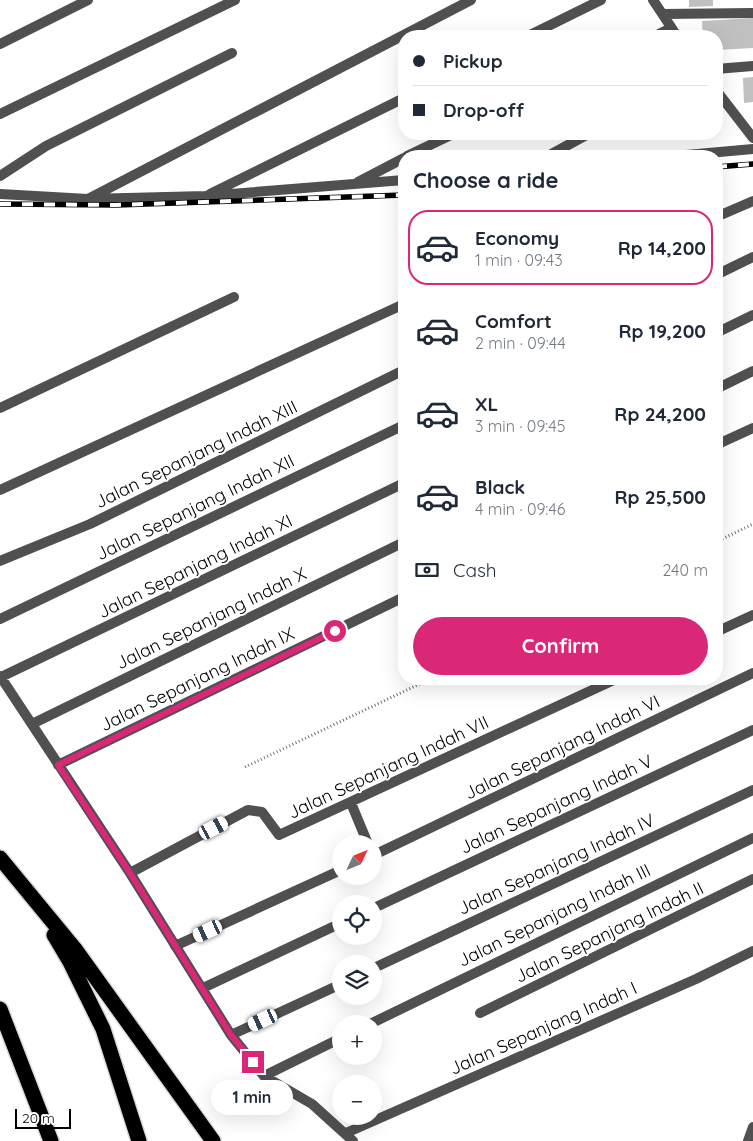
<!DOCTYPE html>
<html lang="en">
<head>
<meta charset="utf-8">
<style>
	:root { --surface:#fff; --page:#f6f6f7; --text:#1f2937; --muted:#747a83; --line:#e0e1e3; --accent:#db2777 }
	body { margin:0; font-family:Quicksand,sans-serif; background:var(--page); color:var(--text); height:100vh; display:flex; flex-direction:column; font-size:19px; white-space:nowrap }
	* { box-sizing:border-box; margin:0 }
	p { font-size:16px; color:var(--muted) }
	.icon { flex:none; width:28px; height:28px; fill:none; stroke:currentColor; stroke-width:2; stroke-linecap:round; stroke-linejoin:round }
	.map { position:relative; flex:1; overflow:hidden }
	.drawer { position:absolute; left:398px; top:150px; width:325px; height:535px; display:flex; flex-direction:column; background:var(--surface); border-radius:20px; box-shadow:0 5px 20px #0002 }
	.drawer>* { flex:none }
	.top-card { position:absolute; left:398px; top:30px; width:325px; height:110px; border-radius:20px; box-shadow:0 5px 20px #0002; display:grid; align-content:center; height:110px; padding:0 15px; background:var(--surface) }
	.needle { width:32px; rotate:47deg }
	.tools { position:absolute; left:332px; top:835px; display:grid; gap:10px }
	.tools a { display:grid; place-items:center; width:50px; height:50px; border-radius:50%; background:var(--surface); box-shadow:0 5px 20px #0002; font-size:25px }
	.scale { position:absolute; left:15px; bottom:12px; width:56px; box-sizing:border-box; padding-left:5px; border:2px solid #000; border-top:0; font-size:14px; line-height:18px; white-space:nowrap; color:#000; -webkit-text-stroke:4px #fff; paint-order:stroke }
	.end { position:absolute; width:22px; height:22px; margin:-11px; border:6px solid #db2777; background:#fff; box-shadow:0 0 0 2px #fff }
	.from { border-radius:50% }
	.bubble { position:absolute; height:35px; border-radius:18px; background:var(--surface); box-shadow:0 5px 20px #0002; font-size:16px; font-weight:700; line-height:35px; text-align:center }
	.car { position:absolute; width:15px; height:30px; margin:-15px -8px; border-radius:6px; box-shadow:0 0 4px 1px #0007; background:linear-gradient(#fff 24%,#345 0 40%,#fff 0 76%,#345 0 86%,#fff 0) }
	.top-card b { display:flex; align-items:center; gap:18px; height:48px; font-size:19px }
	.top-card b+b { border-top:1px solid var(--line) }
	.top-card i { width:12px; height:12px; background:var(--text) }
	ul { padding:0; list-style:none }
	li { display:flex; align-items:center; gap:15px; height:75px; margin:0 10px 8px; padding:0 5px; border:2px solid transparent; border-radius:20px }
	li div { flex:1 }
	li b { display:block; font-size:19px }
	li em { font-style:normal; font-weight:700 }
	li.selected { border-color:var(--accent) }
	li>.icon { width:45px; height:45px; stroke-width:1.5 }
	h2 { padding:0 15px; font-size:22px; line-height:60px }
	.pay { display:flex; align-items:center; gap:12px; height:55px; padding:0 15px; font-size:19px }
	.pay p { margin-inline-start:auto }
	.cta { display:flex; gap:10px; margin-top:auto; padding:10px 15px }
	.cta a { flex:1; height:58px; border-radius:30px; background:var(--accent); color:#fff; font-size:20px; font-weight:700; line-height:58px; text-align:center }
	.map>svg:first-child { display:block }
</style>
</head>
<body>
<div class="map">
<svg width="753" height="1141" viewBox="0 0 753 1141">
	<rect width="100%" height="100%" fill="#fff"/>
	<path fill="#c0c0c0" d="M689,0H713V6L689,7Z
		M753,18V48L716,50V36H703L702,21Z
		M753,77V102L744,103L743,78Z"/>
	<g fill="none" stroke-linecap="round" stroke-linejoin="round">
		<defs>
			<path id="motorway" d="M0,858L75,949L213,1141
				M54,935L70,962L103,1029L139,1141
				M0,1009L51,1141"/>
		</defs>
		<use href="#motorway" stroke="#dbdbdb" stroke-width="18"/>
		<path stroke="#727272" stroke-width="3" stroke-dasharray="1 2.5" stroke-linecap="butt" d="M716,542L753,524
			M245,767L430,679"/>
		<path stroke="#505050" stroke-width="10" d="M0,408L234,297"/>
		<path stroke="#505050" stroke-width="10" d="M653,0L677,36
			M663,14L753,13
			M528,36L601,0
			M655,36L671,28
			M0,44L88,0
			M716,69L753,66
			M716,90L753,138
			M0,114L235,0
			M407,156L453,134
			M548,156L588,134
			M675,156L753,149
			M0,176L46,146L232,53
			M358,182L404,158
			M0,194L88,199L205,196L404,180
			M210,194L404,98
			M88,199L471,0
			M716,217L753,201
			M716,275L753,257
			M716,333L753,315
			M716,389L753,371
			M716,445L753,428
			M0,490L404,304
			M0,561L90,524L404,370
			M0,619L404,425
			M716,632L753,615
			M0,676L130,873L231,1035L264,1076L312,1104L353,1141
			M1,677L404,483
			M32,724L404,542
			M58,765L404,597
			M351,803L368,844
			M374,855L753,673
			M130,873L248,810L262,812L279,835L616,679
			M374,908L753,730
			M175,946L341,870
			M374,968L753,790
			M203,988L341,923
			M480,1013L753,879
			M370,1024L753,838
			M231,1035L341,984
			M264,1076L341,1038
			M346,1133L696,979L753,951
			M748,1141L753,1127"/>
		<use href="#motorway" stroke="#000" stroke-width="15"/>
		<defs>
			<path id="rail" d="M716,167L753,164
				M0,204L117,205L404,195"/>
		</defs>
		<use href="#rail" stroke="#000" stroke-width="5.5"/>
		<use href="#rail" stroke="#fff" stroke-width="4" stroke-dasharray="11" stroke-linecap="butt"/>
	</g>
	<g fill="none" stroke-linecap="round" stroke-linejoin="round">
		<path stroke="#db2777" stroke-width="6" d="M253,1062L231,1035L130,873L58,765L335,631"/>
	</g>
	<g text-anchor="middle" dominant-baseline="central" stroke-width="4" stroke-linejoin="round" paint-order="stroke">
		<g font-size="18" fill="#000" stroke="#fff">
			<text transform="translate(196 454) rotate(-26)">Jalan Sepanjang Indah XIII</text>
			<text transform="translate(195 507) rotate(-26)">Jalan Sepanjang Indah XII</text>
			<text transform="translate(195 566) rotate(-26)">Jalan Sepanjang Indah XI</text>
			<text transform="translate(211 618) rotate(-26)">Jalan Sepanjang Indah X</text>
			<text transform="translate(197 679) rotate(-26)">Jalan Sepanjang Indah IX</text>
			<text transform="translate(562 747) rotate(-26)">Jalan Sepanjang Indah VI</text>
			<text transform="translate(388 767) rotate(-25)">Jalan Sepanjang Indah VII</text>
			<text transform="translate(556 804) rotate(-25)">Jalan Sepanjang Indah V</text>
			<text transform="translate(556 864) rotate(-25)">Jalan Sepanjang Indah IV</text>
			<text transform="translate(554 915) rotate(-26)">Jalan Sepanjang Indah III</text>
			<text transform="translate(609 932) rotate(-26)">Jalan Sepanjang Indah II</text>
			<text transform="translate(543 1028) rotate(-24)">Jalan Sepanjang Indah I</text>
		</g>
	</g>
</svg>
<div class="tools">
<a><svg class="needle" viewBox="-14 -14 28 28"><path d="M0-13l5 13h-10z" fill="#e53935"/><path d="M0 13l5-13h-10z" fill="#747a83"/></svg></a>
<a><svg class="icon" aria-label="locate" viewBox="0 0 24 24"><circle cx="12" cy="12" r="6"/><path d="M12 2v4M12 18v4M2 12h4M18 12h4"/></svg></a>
<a><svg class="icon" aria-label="layers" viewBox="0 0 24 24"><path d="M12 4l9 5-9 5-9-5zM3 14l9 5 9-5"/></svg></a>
<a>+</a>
<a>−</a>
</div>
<div class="scale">20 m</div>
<i class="end from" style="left:335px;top:631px"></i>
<i class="end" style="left:253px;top:1062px"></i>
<div class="bubble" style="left:211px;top:1080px;width:82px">1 min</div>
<i class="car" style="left:214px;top:828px;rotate:62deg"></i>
<i class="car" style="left:208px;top:931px;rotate:245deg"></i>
<i class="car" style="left:263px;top:1020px;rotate:245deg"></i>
<div class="top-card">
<b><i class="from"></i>Pickup</b>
<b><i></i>Drop-off</b>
</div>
<section class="drawer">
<h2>Choose a ride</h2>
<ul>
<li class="selected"><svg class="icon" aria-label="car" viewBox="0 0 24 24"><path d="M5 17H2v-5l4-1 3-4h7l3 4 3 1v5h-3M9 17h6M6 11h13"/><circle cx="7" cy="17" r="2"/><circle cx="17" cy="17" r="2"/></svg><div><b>Economy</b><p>1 min · 09:43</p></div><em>Rp 14,200</em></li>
<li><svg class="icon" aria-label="car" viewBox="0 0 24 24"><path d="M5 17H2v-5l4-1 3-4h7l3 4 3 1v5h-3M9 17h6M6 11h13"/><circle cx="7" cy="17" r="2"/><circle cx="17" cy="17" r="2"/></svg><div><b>Comfort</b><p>2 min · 09:44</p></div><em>Rp 19,200</em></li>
<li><svg class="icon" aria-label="car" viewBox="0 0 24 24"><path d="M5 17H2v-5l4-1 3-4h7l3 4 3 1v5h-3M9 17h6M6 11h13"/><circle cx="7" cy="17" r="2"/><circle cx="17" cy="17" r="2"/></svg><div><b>XL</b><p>3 min · 09:45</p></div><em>Rp 24,200</em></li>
<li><svg class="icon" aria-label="car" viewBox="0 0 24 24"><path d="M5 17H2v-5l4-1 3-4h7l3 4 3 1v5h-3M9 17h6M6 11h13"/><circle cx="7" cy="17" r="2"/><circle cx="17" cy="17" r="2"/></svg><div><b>Black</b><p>4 min · 09:46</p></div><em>Rp 25,500</em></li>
</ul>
<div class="pay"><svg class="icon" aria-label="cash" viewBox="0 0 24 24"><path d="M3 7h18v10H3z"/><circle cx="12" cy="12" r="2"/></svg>Cash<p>240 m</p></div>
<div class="cta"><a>Confirm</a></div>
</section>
</div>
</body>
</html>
